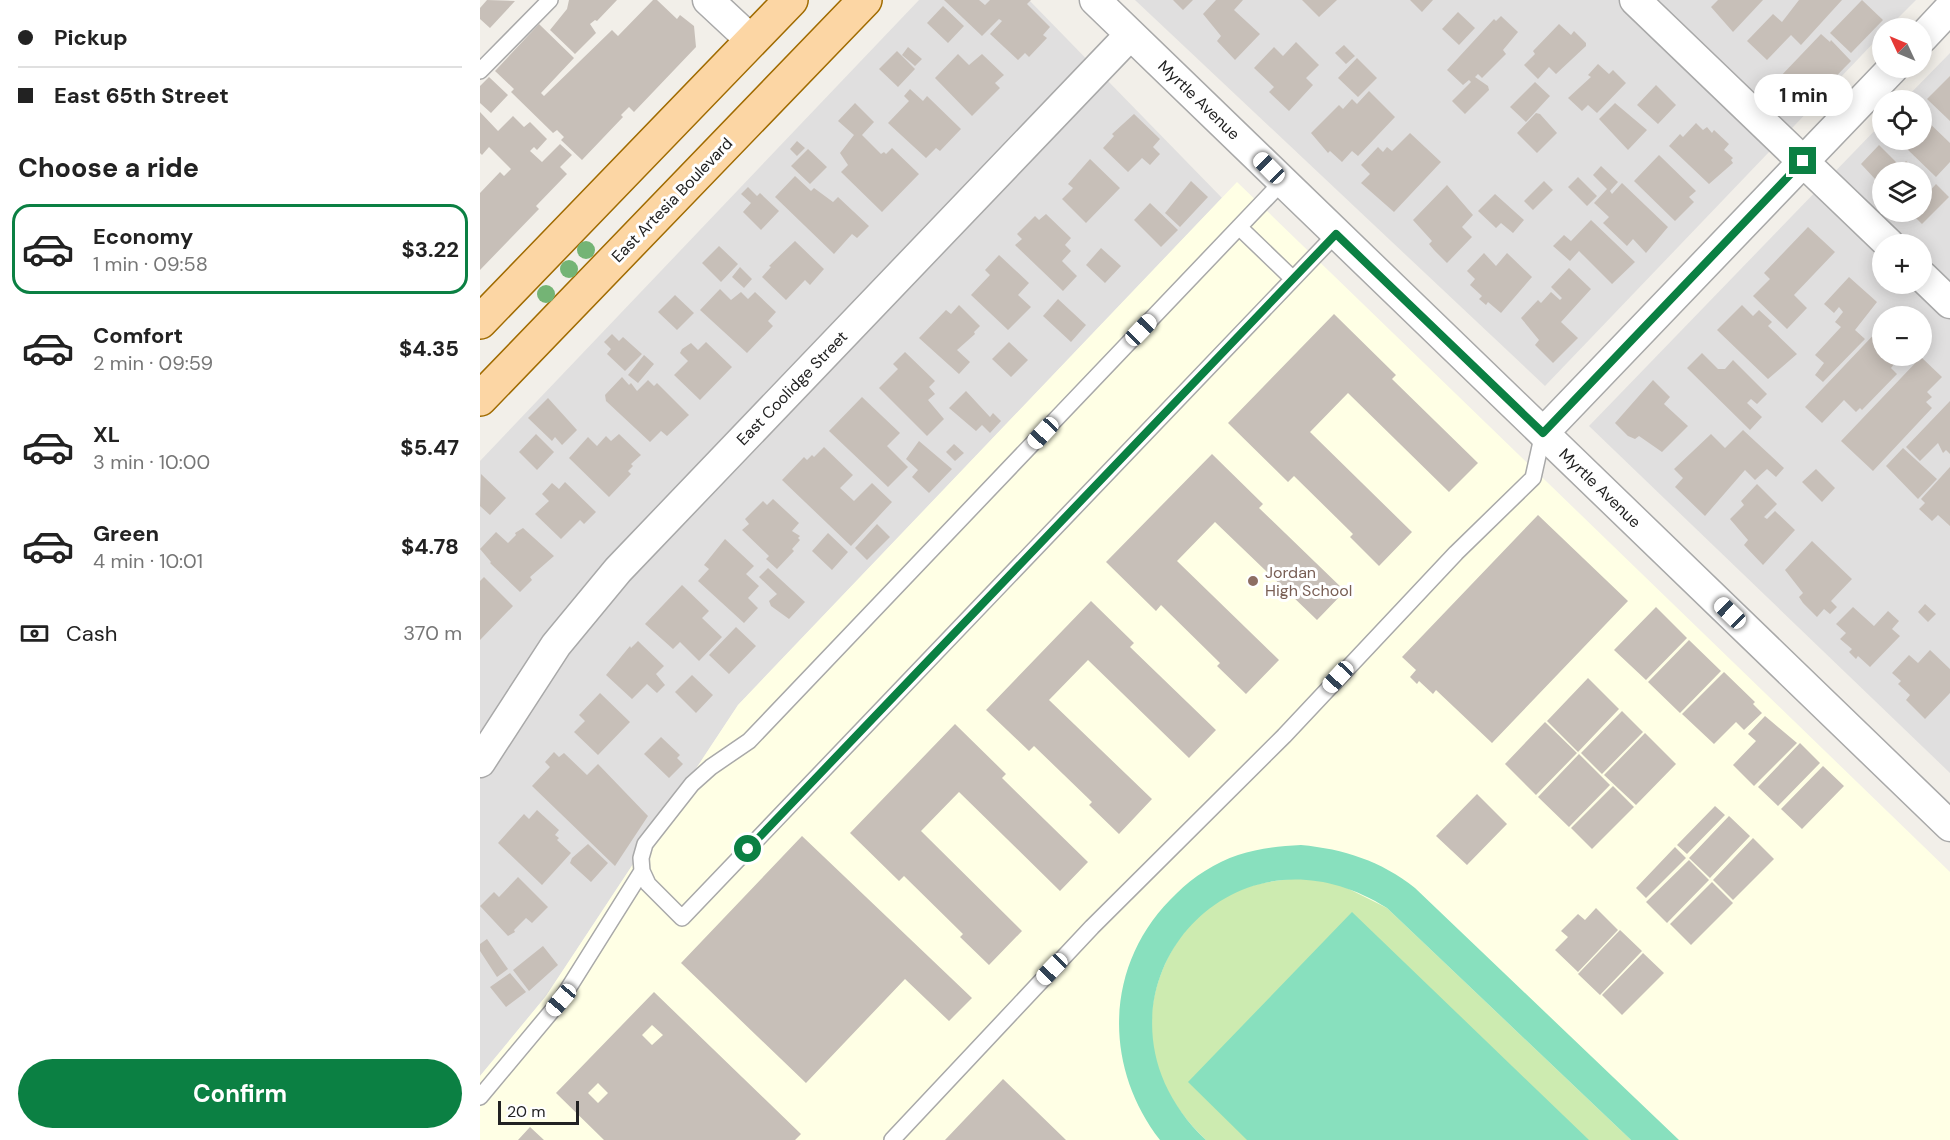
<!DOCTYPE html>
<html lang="en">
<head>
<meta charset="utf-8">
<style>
	:root { --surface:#fff; --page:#f2f2f2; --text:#222; --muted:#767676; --line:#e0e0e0; --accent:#0b8043 }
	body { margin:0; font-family:"DM Sans",sans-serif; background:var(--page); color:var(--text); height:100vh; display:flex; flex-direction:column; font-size:22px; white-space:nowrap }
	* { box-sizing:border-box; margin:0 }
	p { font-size:20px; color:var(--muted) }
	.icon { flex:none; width:33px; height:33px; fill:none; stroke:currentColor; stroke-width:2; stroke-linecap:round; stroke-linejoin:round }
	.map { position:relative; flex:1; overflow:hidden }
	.details { display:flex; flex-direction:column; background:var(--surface); width:480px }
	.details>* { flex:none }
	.guide { display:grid; align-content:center; height:132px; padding:0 18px; background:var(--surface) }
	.needle { width:39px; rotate:314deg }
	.fabs { position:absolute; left:1392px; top:18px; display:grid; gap:12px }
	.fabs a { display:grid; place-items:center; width:60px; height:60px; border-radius:50%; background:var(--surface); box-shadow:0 3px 15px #0003; font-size:30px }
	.scale { position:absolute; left:18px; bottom:15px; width:81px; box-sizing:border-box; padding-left:6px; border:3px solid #222; border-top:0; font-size:16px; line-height:21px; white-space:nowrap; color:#222; -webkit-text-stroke:4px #fff; paint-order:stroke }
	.end { position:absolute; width:27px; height:27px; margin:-14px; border:8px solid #0b8043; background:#fff; box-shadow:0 0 0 3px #fff }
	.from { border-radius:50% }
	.bubble { position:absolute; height:42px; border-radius:21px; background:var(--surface); box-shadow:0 3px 15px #0003; font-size:20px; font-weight:700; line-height:42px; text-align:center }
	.car { position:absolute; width:18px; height:36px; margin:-18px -9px; border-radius:8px; box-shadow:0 0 4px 2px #0007; background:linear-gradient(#fff 24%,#345 0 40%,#fff 0 76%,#345 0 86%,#fff 0) }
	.guide b { display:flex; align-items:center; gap:21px; height:57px; font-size:22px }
	.guide b+b { border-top:2px solid var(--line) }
	.guide i { width:15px; height:15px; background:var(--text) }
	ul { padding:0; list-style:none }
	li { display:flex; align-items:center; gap:18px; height:90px; margin:0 12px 9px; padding:0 6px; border:3px solid transparent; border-radius:18px }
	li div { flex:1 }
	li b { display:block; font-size:22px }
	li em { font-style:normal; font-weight:700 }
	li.active { border-color:var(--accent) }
	li>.icon { width:54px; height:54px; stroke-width:1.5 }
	h2 { padding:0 18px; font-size:27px; line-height:72px }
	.pay { display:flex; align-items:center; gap:15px; height:66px; padding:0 18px; font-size:22px }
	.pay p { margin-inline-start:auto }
	.action { display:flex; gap:12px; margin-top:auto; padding:12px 18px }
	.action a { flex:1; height:69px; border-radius:36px; background:var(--accent); color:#fff; font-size:24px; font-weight:700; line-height:69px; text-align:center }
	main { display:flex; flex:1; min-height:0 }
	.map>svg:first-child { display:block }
</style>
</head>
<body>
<main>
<section class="details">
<div class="guide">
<b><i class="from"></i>Pickup</b>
<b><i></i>East 65th Street</b>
</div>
<h2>Choose a ride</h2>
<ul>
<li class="active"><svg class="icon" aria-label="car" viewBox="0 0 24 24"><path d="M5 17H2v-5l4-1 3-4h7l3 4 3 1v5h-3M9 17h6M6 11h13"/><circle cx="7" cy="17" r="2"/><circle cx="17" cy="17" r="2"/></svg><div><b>Economy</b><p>1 min · 09:58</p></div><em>$3.22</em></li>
<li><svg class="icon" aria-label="car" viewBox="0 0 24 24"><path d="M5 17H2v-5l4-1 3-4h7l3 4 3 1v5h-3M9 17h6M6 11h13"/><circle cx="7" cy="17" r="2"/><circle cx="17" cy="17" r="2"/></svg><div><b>Comfort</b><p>2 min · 09:59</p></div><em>$4.35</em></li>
<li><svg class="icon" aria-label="car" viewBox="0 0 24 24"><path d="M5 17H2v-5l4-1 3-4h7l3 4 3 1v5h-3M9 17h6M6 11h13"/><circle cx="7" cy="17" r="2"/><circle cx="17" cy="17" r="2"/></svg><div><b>XL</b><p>3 min · 10:00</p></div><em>$5.47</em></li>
<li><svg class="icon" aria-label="car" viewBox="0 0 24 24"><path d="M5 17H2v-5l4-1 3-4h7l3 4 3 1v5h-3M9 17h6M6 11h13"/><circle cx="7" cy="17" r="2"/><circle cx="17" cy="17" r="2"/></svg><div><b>Green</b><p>4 min · 10:01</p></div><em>$4.78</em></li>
</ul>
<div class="pay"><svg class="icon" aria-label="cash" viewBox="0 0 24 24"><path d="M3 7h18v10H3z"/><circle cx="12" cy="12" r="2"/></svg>Cash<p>370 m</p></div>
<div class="action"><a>Confirm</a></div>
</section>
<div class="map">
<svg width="1470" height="1140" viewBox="0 0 1470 1140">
	<rect width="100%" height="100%" fill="#f2efe9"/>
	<path fill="#e0dfdf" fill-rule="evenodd" d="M439,0H549L742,198L258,705L66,996L0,1076V461Z
		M655,0H1436L1408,28H1402V34L1065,386Z
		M1470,53V773L1109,426L1402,123V140H1442V100H1424ZM1402,172H1442V212H1402ZM1402,244H1442V284H1402ZM1402,316H1442V356H1402Z"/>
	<path fill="#ffffe5" d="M757,182L1470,872V1140H0V1076L66,996L258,705Z"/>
	<path fill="#cdebb0" d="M822,878L857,883L907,908L1151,1140H726C707,1122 691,1101 681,1077C652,1008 690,918 759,890C779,882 801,880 822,878Z"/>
	<path fill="#88e0be" d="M821,845C864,849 901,861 935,888L1199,1140H1151L907,908C742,804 587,1008 726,1140H680C621,1064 625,960 697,893C713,877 736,862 758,855C779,848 800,846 821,845Z
		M872,912L1109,1140H767L708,1082Z"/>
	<path fill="#c7bfb8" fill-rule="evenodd" d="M7,0L35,1L10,28L0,19V8Z
		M89,0H137L117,21L115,20L110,24L116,33L95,54L70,30L87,9Z
		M173,0H177L197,19L200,15L214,26L216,47L154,112L149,107L141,115L143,117L102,160L81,140L84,137L77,130L73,133L31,92L34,89L15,71L59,24L94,58L61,93L64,96L132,30L138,36Z
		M464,0H499L505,5L510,0H551L547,4L570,27L563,35L567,38L549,57L545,53L538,60L510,34L522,21L519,19L502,36Z
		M693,0H713L703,10Z
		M736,0H763L754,10L780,34L755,60L737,41L741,36L723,14Z
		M822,0H857L839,17Z
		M930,0H953L942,12Z
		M1238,0H1283L1253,32L1231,7Z
		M1319,0H1362L1321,45L1311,35L1287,60L1267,41L1293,14L1302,22Z
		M1382,0L1403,20L1371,53L1350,33Z
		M463,6L484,26L468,43L447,23Z
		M978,12L995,28L979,45L962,29Z
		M1021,16L1038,32L1023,50L1026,54L1002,78L998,74L995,77L1008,86L1009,90L985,114L972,101L991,82L989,80L983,85L967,70L1014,19L1016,21Z
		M1079,24L1091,35L1094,31L1106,43V46L1076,74L1069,67L1058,79L1044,65L1055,54L1053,51Z
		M1341,34L1350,42L1351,40L1371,61L1327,106L1298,79Z
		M816,42L839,65L826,78L833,85L809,111L789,92L794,87L774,68L794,47L803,56Z
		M864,45L875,56L866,64L855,53Z
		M428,47L442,59L435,66L422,55Z
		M417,51L435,69L418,87L399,69Z
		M478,54L489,65L502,54L524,75L515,83L520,88L492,116L455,78Z
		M877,58L897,78L878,97L858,78Z
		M1118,64L1129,74L1133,70L1146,83L1117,113L1108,105L1102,111L1088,98L1111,77L1108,75Z
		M1470,76V121L1447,99Z
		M9,77L28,95L11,113L0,103V86Z
		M1055,82L1070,96L1046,122L1030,107Z
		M1176,85L1196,105L1178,124L1157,105Z
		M430,89L443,101L447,96L481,129L460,151L456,148L446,158L408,123L429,101L424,96Z
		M889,91L915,117L878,156L872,151L862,162L850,151L848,153L831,133L859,105L863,109L872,99L877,104Z
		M375,103L394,122L382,135L401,154L404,152L406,154L412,148L439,174L402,212L361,172L368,165L360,153L374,135L358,121Z
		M1135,103L1167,130L1148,150L1119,119Z
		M0,112L18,131L33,116L44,127L50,122L67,139L57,150L54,147L50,151L62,162L80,144L92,155L80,167L87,174L56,206L59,209L0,270V193L20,172L24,176L31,169L9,147L2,155L0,153Z
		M1056,113L1060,114L1077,133L1057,153L1037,133Z
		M654,114L680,139L673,147L680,154L670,165L662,158L648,172L623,148L634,136L632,134Z
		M1443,117L1470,143V162L1456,177L1426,148L1432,142L1430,140H1442Z
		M1216,123L1223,130L1227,127L1232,133L1234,130L1249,144L1244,150L1253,158L1251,160L1253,163L1229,184L1189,146L1200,134L1203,137Z
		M930,133L961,162L914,212L881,183L890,174L881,165L898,147L903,152L907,147L912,151Z
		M317,141L325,148L317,156L310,149Z
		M1399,145L1421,167L1426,161L1438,172H1402V193L1393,183L1396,180L1381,164Z
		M328,149L347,167L330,184L311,166Z
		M1179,155L1216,191L1209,197L1214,202L1195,221L1154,181Z
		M610,159L640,188L606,223L582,199L593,188L588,184Z
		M1121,166L1138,182L1130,191L1132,194L1142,183L1188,227L1166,253L1153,239L1147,246L1123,223L1129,217L1114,203L1127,189L1113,175Z
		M315,176L331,191L334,188L353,202L358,197L389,226L377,238L372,234L354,254L295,197Z
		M1098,177L1117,196L1107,206L1088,187Z
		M711,181L728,197L700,227L685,213Z
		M1064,181L1073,190L1053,210L1044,201Z
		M1456,184L1469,197L1442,224L1430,212H1442V187L1448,193Z
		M967,185L993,215L982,227L992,237L967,263L954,250L949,244L952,241L933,220Z
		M268,187L277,196L280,193L299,211L281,230L263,212L271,203L261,194Z
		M1015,194L1044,220L1033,233L1021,223L1016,228L998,211Z
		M670,203L698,230L681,247L654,220Z
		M566,214L591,238L585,245L591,251L582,261L597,276L583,291L535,245L542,239L537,234L555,216L559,220Z
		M1111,220L1155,262L1132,284L1099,251L1090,261L1073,246L1084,235L1091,241Z
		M1328,227L1355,252L1314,295L1327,308L1307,329L1273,296L1290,279L1284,273Z
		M315,241L344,269L330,285L325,280L306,300L282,277L291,267L289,266Z
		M239,246L258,264L241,282L222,263Z
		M621,248L641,266L625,283L606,265Z
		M1004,253L1016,266L1027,253L1052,277L1021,313L1008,302L1006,305L999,299L1002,296L990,285L995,279L987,271Z
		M519,255L549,283L538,295L551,307L528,330L491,295L510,275L505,270Z
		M260,267L272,279L264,288L252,277Z
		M1089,268L1111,289L1081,322L1098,338L1073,363L1055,345L1059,340L1041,318L1058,300L1061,303L1071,292L1080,300L1082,298L1071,287Z
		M1369,277L1397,302L1375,330L1385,339L1343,382L1335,375L1344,363L1335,355L1361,327L1355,322L1363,312L1359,307L1354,313L1344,304Z
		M240,289L251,300L261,292L268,299L275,292L296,312L288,321L293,326L267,353L220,310Z
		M195,295L214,313L197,330L178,312Z
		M578,299L606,325L591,342L563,316Z
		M479,305L500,326L494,332L495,334L477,350L490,362L479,374L439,338L466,310L471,314Z
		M1262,305L1273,316L1279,310L1292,322L1288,326L1317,354L1288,379L1237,330Z
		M854,314L916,375L912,379L998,463L969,492L868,393L830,432L932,532L899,566L870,537L873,534L814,476L808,482L748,423Z
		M1402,326V356H1414L1411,359L1415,363L1411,368L1417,374L1382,410L1380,408L1376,412L1364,400L1342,423L1325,407Z
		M132,334L139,341L143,337L162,354L145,371L127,354L131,349L124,342Z
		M226,342L252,367L220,400L194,375L208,361L200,353L202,349L211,343L218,350Z
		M529,342L548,360L531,377L512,359Z
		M425,352L455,381L449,387L455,394L448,400L464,419L447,436L399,388L418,369L413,364Z
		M1222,353L1238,369H1245L1253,360L1287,394L1277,404L1271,399L1267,403L1282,417L1270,430L1207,368Z
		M164,355L174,364L158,383L148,375Z
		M1441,357L1462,377L1447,392L1452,397L1446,402L1452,408L1393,471L1361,441Z
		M142,377L149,385L151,383L157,391L168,380L174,386L177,383L209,415L187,436L181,431L170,442L126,401L125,395Z
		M1173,380L1190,397L1184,404L1208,426L1182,452L1159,436L1155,439L1148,436L1135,423Z
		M486,391L510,417L513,413L521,421L510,433L502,425L496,431L469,408Z
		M382,397L420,433L407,446L428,467L408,487L349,431Z
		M68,398L97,430L82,445L75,437L72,441L48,418Z
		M1470,401V454L1466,450L1463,453L1458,443L1440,461L1426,447Z
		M1263,430L1304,468L1296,477L1287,469L1275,480L1265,470L1225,516L1195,487L1203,478L1194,469L1231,434L1245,448Z
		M56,434L74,452L57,470L39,452Z
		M139,434L161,455L151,464L153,466L148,471L151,474L129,497L89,458L108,437L117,446L126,436L131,441Z
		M439,441L472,469L449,493L432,477L438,470L426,459Z
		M474,444L484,453L475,461L466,452Z
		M344,447L373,475L360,488L374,501L392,483L412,502L371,546L302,480L324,457L327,460L332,455L334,457Z
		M1423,448L1457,479L1438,499L1406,466Z
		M732,454L783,504L779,508L865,591L837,620L735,522L697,561L799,660L766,694L737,666L740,663L681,605L676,611L626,562Z
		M1470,467V526L1458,515L1452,521L1439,509L1445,503L1441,499Z
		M1336,469L1355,488L1342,502L1322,482Z
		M1,474L26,498L10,515L0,506Z
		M85,482L116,512L104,524L100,520L81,539L55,514L69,501L62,494L72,483L79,489Z
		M1277,484L1297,504L1284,517L1287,519L1295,511L1315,530L1283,565L1264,545L1268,540L1250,519L1264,505L1261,501Z
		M293,499L319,523L312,531L320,536L318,538L320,540L312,549L314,551L297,569L286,559L289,556L262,530L269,524L265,519L283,501L287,505Z
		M1058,515L1148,601L1012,743L956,690L953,694L939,681L937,684L930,677L936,670L922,657Z
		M397,524L410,537L387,560L375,548Z
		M43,528L74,556L50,577L52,580L40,592L10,563L11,562L0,549L16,532L28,543L36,535L35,533Z
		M348,533L368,552L352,570L332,551Z
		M245,539L274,566L266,574L279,586L268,598L278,608L264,623L218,581L229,569L224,565Z
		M1332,541L1372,579L1351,601L1357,607L1350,614L1344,609L1337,617L1323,603L1319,597L1323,593L1305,570Z
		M288,568L325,602L309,619L291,606L289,601L297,594L279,577Z
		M4,577L33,606L0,640V581Z
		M202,585L229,611L222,618L242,637L219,661L200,642L193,649L165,624Z
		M611,601L654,643L650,647L736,730L709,758L608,660L569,700L672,799L639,834L609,805L612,802L554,746L549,751L506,710Z
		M1445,604L1456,614L1448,622L1438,612Z
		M1176,607L1207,638L1166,680L1134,650Z
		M1373,607L1394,626L1408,611L1419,621L1412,629L1420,636L1390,667L1378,656L1376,659L1369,652L1372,649L1360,639L1366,633L1356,624Z
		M256,627L276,646L249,674L229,655Z
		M1209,640L1241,671L1200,713L1168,682Z
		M158,641L184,666L176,674L185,685L177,693L167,684L152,699L126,675L150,646L151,648Z
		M1450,650L1470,669V693L1445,719L1426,700L1430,695L1418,684L1421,681L1412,673L1429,655L1438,663Z
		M1244,672L1275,702L1273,704L1282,713L1264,730L1256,722L1234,744L1202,714Z
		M212,675L233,695L216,713L195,692Z
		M1108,678L1139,709L1098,752L1067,721Z
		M120,693L150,722L118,755L94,732L105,721L99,715Z
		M1142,711L1163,732L1122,774L1101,753Z
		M1285,716L1317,743L1274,786L1253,765L1276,741L1268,734Z
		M1065,722L1097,753L1056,795L1025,764Z
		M475,724L526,774L522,778L608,862L580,891L479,792L441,831L542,931L509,965L480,937L483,934L424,876L419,881L370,833Z
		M1165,733L1196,764L1156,805L1124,775Z
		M181,737L200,755L197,758L203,764L189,778L164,754Z
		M1320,743L1340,763L1298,806L1278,787Z
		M74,752L79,757L84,753L107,775L118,764L168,816L135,866L52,786L70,767L65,762Z
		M1099,754L1130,785L1089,827L1058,797Z
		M1343,766L1364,786L1322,829L1301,809Z
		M1133,786L1154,807L1112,849L1091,828Z
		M997,794L1027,824L987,865L956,836Z
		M1235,806L1245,815L1207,854L1197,845Z
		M57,810L79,830L75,835L79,838L77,840L91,853L62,885L18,843L44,814L49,819Z
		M1249,816L1270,836L1230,878L1209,858Z
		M322,836L492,998L469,1021L425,979L326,1083L201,963Z
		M1273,838L1294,859L1253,900L1233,880Z
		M108,844L128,863L111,882L90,863L92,858Z
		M1195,847L1206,858L1166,898L1156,888Z
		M1209,860L1229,880L1187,923L1166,902Z
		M38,877L68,907L52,923L46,918L34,930L35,932L28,936L0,906L14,892L19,897Z
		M1232,882L1253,903L1211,945L1190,924Z
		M1116,908L1138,930L1098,972L1075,950L1088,937L1081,931L1098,914L1105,920Z
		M1140,930L1162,951L1120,995L1098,974Z
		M7,939L28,969L17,977L0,951V944Z
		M63,946L78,965L49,991L33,970Z
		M1163,953L1184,973L1142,1015L1122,995Z
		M30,973L46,992L26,1007L10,987Z
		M174,992L321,1134L315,1140H124L76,1093ZM172,1025L183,1035L172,1045L162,1035ZM118,1083L128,1093L118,1103L108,1093Z
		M523,1079L586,1140H465Z
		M50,1127L64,1140H38Z"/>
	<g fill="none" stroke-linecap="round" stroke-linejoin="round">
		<defs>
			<path id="service" d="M0,71L70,0
				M802,182L269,741L231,767L212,784L165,844L161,858L162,871L168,884L202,918L856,234
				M759,227L813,279
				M0,1097L81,1000L162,871
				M412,1140L612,927L804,736L976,553L1053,478L1063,433"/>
			<path id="minor" d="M228,0L272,41
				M615,0L1470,826
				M1155,0L1409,244
				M1442,38L1470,8
				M1442,276L1470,303
				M1063,433L1413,68
				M0,762L76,645L138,570L650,35"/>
			<path id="primary" d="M0,322L311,0
				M0,399L385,0"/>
		</defs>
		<use href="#service" stroke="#a9a9a9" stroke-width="18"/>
		<use href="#minor" stroke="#a9a9a9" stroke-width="33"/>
		<use href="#primary" stroke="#a06b00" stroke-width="36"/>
		<use href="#service" stroke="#fff" stroke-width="15"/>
		<use href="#minor" stroke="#fff" stroke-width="30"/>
		<use href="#primary" stroke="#fcd6a4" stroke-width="33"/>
	</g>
	<g fill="#74b475">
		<circle cx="106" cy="250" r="9"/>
		<circle cx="89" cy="269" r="9"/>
		<circle cx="66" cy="294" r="9"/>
	</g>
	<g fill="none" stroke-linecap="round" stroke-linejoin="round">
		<path stroke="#0b8043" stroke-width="8" d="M268,849L856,234L1063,433L1323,161"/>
	</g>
	<circle fill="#8d6e63" stroke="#fff" stroke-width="2" cx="773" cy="581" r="6"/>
	<g text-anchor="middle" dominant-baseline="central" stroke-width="6" stroke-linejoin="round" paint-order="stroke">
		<g font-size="16" fill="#222" stroke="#fff">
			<text transform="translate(719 100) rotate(44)">Myrtle Avenue</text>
			<text transform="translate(192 200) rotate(-46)">East Artesia Boulevard</text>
			<text transform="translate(312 388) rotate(-46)">East Coolidge Street</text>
			<text transform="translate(1120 488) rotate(44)">Myrtle Avenue</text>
		</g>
		<g font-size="16" fill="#785e54" stroke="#fff" text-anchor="start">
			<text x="785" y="572">Jordan<tspan x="785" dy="18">High School</tspan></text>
		</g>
	</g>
</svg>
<div class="fabs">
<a><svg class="needle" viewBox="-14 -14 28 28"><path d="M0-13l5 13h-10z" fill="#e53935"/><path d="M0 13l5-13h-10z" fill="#767676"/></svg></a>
<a><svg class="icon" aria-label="locate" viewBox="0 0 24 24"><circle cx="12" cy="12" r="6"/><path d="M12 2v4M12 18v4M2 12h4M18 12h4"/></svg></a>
<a><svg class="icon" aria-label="layers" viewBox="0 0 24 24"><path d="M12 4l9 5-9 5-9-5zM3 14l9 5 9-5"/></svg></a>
<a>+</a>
<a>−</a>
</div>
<div class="scale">20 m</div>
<i class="end from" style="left:268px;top:849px"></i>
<i class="end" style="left:1323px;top:161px"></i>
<div class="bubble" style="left:1274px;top:74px;width:99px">1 min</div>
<i class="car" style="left:789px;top:168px;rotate:315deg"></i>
<i class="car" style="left:661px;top:330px;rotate:44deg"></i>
<i class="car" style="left:563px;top:433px;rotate:223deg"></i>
<i class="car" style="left:1250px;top:613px;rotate:314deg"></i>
<i class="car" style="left:858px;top:677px;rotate:223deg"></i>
<i class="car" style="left:572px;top:969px;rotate:224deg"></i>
<i class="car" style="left:81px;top:1000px;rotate:220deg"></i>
</div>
</main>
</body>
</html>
